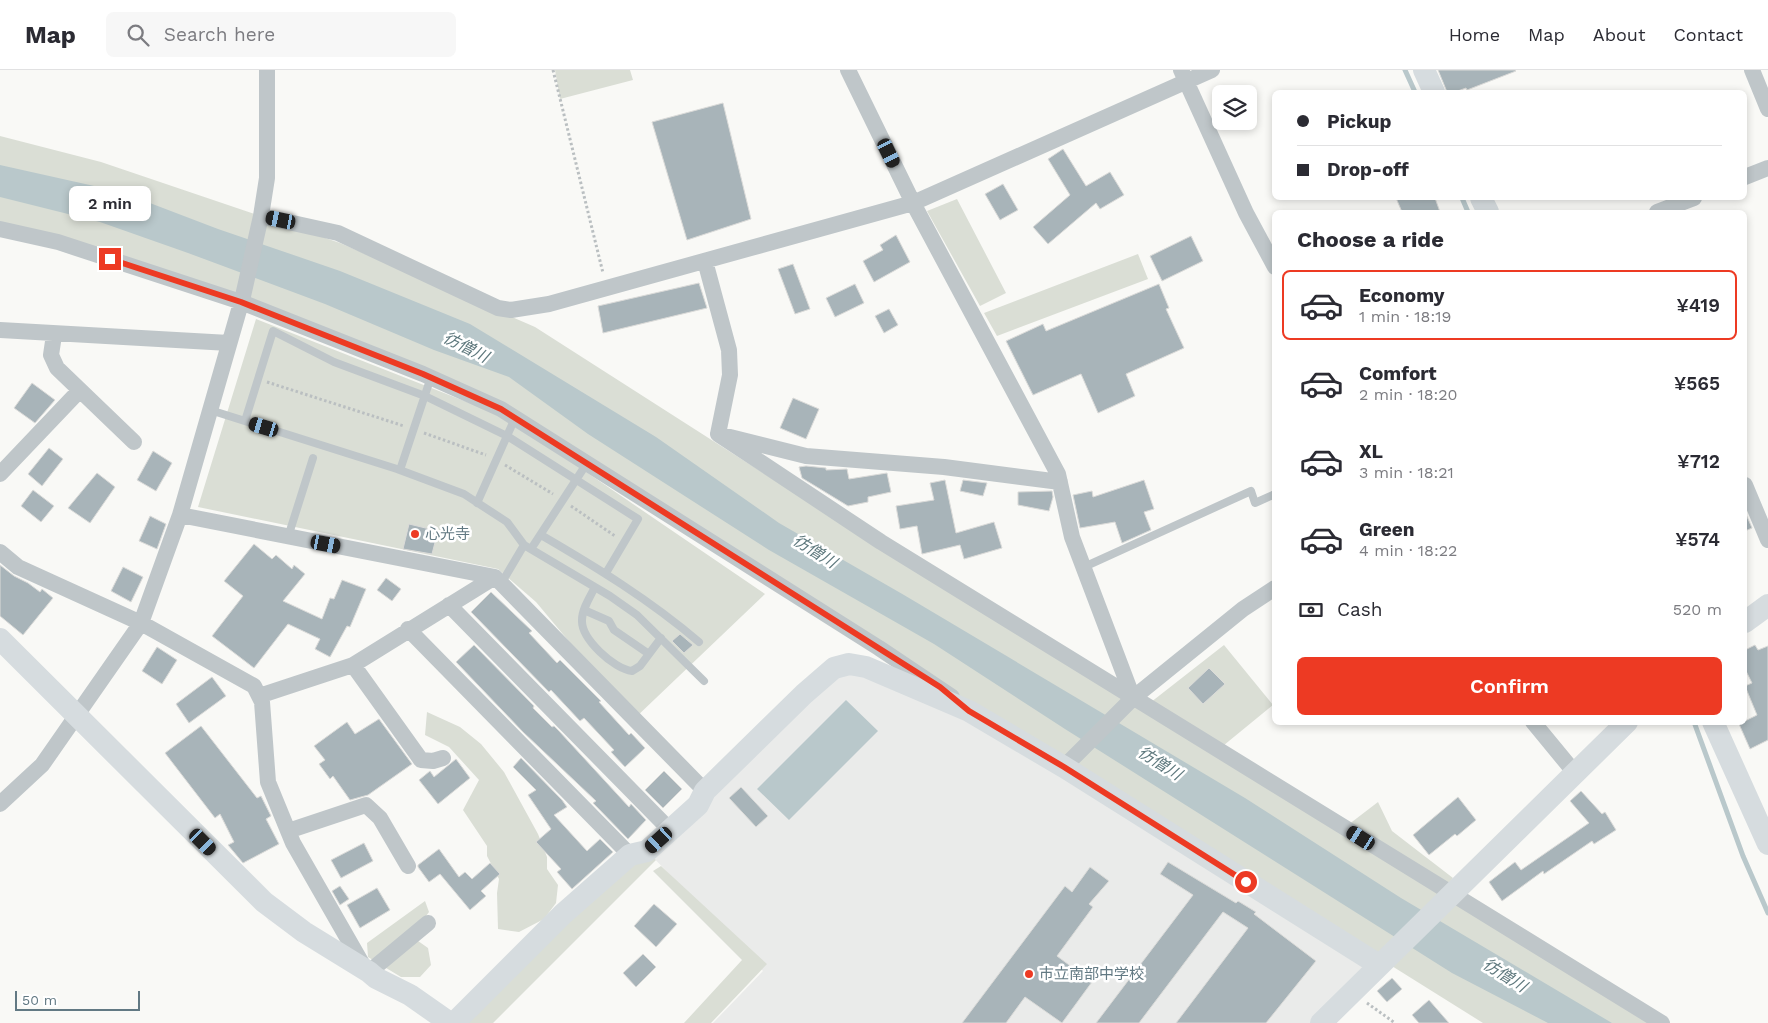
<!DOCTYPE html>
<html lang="en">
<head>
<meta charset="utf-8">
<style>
	:root { --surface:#fff; --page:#f7f7f7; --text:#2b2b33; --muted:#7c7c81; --line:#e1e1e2; --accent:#ed3a23 }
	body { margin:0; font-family:"Work Sans","Noto Sans JP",sans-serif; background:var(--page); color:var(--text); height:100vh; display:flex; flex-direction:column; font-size:19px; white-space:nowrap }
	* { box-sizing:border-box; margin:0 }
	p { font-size:16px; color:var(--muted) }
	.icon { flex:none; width:28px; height:28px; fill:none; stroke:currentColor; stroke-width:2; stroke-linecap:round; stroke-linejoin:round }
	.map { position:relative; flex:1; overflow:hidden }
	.panel { position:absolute; left:1272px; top:140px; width:475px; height:515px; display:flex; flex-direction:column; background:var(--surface); border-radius:8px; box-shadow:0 2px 8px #0003 }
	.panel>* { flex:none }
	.guide { position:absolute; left:1272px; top:20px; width:475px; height:110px; border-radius:8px; box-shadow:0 2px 8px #0003; display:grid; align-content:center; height:110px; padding:0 25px; background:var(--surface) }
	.fabs { position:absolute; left:1212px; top:15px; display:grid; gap:10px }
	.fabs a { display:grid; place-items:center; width:45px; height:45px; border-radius:8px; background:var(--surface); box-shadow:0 2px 8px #0003; font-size:25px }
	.scale { position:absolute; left:15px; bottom:12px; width:125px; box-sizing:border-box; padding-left:5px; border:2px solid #627983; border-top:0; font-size:14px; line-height:18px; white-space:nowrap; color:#627983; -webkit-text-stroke:4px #fff; paint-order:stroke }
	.end { position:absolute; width:22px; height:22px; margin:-11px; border:6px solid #ed3a23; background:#fff; box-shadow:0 0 0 2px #fff }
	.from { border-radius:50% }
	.bubble { position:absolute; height:35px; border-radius:8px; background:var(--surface); box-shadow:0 2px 8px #0003; font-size:16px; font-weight:600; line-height:35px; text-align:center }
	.car { position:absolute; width:15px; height:30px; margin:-15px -8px; border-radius:6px; box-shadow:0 0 4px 1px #0007; background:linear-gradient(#222 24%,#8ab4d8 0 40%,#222 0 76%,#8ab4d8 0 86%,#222 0) }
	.guide b { display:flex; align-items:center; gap:18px; height:48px; font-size:19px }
	.guide b+b { border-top:1px solid var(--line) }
	.guide i { width:12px; height:12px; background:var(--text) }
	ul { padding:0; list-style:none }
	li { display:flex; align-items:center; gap:15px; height:70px; margin:0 10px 8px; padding:0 15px; border:2px solid transparent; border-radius:8px }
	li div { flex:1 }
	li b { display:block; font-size:19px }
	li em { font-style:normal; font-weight:600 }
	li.current { border-color:var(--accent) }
	li>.icon { width:45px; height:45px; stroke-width:1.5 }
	h2 { padding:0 25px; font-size:22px; line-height:60px }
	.pay { display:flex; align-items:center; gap:12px; height:55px; padding:0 25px; font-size:19px }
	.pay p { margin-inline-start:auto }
	.cta { display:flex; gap:10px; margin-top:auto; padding:10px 25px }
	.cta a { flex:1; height:58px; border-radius:8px; background:var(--accent); color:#fff; font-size:20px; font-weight:600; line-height:58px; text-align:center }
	header { display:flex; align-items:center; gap:30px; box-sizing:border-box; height:70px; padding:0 25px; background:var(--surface); border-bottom:1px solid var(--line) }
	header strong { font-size:24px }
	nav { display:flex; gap:28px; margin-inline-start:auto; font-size:18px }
	.search { width:350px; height:45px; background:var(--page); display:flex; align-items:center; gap:12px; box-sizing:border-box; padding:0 18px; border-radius:8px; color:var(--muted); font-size:19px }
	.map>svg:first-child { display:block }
</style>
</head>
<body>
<header>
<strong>Map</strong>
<div class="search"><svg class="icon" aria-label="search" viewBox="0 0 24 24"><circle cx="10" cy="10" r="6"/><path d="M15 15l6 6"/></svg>Search here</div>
<nav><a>Home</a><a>Map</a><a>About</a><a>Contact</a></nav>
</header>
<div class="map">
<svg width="1768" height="953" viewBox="0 0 1768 953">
	<rect width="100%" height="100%" fill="#f9f9f6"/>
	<path fill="#eaebea" d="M834,598L924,620L1379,895L1320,953H713L763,901L647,781Z"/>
	<path fill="#daded5" d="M555,0H630L633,10L560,29Z
		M0,66L101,92L340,173L535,257L924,506L1146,636L1224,575L1273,635L1218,680L1344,758L1378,732L1392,761L1453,808L1444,819L1662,953H1483L992,646L523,359L765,524L634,649L536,532L498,499L198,437L256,249L472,334L302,253L0,161Z
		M957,129L1006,223L980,236L927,141Z
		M1138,184L1148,209L997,266L984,243Z
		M427,642L460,657L481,674L504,702L538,764L547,787V799L558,815L556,833L544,849L519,862L498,859L497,823L499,809L487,786V776L463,740L479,710L449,677L425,665Z
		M647,781L656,790L493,953H454Z
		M661,796L767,894L711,953H684L742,890L653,801Z
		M425,831L429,842L411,866L428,878L431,895L420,907H401L368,887L367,873Z"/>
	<path fill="#b9c8cb" d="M0,95L121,122L218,159L340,201L470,254L656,367L779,453L904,525L1245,728L1401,828L1612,953H1548L1452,903L1065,659L934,574L769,480L588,364L509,307L434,280L325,234L188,183L100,152L0,127Z
		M846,630L878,661L789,750L757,719Z"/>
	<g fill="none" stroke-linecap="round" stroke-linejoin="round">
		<path stroke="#b9c8cb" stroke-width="5" d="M1405,0L1415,22
			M1462,128L1468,142
			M1694,652L1743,786L1768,843"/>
	</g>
	<path fill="#a8b4b9" stroke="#dbdbd9" d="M1438,0H1515L1516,1L1467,20L1466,18L1455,22H1447Z
		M723,33L751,149L687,170L652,52Z
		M1063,79L1086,116L1110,102L1124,125L1100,139L1096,133L1048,174L1033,157L1070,125L1048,89Z
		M1003,114L1018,140L1000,150L985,124Z
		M1396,128H1435L1440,142H1402Z
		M896,165L910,192L874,212L863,191L883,180L880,175Z
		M1191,166L1203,191L1162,211L1150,186Z
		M793,194L810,239L795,244L778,199Z
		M699,213L707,238L603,263L598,236Z
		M855,214L864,233L835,247L826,228Z
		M1159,214L1169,238L1166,239L1184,278L1126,304L1135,326L1098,343L1081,304L1033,325L1006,271L1043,254L1046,261Z
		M889,239L898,255L884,263L875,246Z
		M32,313L55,330L35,353L14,338Z
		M793,328L819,339L806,369L780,358Z
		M49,378L63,389L42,416L28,404Z
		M153,381L172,393L156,421L137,410Z
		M806,396L826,398V400L847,399L849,409L887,403L891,422L868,427V432L848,436L802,408L799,397Z
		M97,403L115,417L90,453L68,438Z
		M945,410L956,463L994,452L1002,478L964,489L960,475L922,484L917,456L900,459L896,436L934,430L930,413Z
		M963,410L987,413L983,426L960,421Z
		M1144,410L1154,439L1144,442L1151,460L1122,473L1115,452L1080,458L1073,425L1092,421L1093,427Z
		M33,420L54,436L41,452L21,436Z
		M1052,421L1053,427L1049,441L1018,435V422Z
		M1745,442L1752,458L1745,461Z
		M150,446L166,454L157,479L139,471Z
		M409,454L438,461L432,484L403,479Z
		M254,474L272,489L276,485L292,499L294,495L305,504L283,531L322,549L330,528L334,529L342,510L366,519L350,557L347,556L330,587L315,579L320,569L288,554L254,598L212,566L243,526L224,511Z
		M0,495L14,506L28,513L40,522L42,519L53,528L23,565L0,546Z
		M123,497L143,507L131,532L111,521Z
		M386,508L401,519L392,531L377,520Z
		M491,522L532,561L529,563L557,593L560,590L601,631L599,632L629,665L631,663L645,678L625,697L611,682L614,680L584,648L580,651L551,620L549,622L471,542Z
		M680,564L693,575L684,583L672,571Z
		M474,575L534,636L533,638L552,657L554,656L559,661L629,737L631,734L646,750L628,769L593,733L596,731L523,662L456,592Z
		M1755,575L1758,580L1768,576V670L1750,679L1739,654L1757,645L1745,616L1752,613L1745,599V580Z
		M157,577L177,590L162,614L142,601Z
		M1209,598L1225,614L1203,634L1188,618Z
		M212,607L226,626L189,653L176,634Z
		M379,649L412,694L368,725L350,730L333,706L330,709L319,694L325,690L314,676L347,652L355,664Z
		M201,656L257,728L261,726L271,746L266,749L279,774L243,793L228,775L234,772L220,744L215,748L165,683Z
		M521,688L562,730L567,737L554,745L587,781L600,769L613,782L572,819L557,802L561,799L536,772L551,759L528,725L536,720L513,697Z
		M456,689L470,708L438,734L419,710L430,701L434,707Z
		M664,701L682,719L663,738L645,720Z
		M741,717L768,746L756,757L729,728Z
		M1581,721L1602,744L1605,742L1616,760L1594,774L1592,771L1544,804L1543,801L1502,831L1489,812L1515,792L1521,800L1589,753L1570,731Z
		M1458,727L1476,750L1457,766L1455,764L1429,785L1413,765Z
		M364,773L373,791L341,808L331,790Z
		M439,779L459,807L465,802L472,809L490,793L500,804L481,821L486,826L470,840L440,804L429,812L418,797V795Z
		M1168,792L1236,833L1238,831L1256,842L1254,844L1316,891L1266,953H1176L1248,858L1223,842L1139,953H1096L1193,825L1160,804Z
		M1090,797L1109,811L1089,834L1093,837L1057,886L1092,912L1062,953L1025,927L1006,953H962L1065,816L1072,822Z
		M340,816L349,829L340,835L332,821Z
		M377,818L390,840L360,858L347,835Z
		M654,834L677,854L656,877L634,856Z
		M643,884L656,897L636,917L623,903Z
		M1392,908L1402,919L1387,932L1377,921Z
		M1429,930L1449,953H1419L1412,945Z"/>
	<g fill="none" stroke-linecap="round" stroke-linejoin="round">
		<path stroke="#babfc1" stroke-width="3" stroke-dasharray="2.5 2.5" stroke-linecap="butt" d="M553,0L603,203
			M267,312L404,356
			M424,363L486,385
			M505,395L553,424
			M571,436L615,466
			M1367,933L1395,953"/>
		<path stroke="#bfc6c9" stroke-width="8" d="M210,340L397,399L464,424L507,452L524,475
			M245,351L273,261L334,292L425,326L507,366L638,449L606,503
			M400,400L431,307
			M477,433L515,348
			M541,465C596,497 650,530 699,572
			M288,467L313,388
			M531,479L587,393
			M1084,497L1251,421L1255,433L1275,424
			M501,514L524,475L610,526L637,545L704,611
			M595,517C590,527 582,539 582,550C581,569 614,599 632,601L640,596L661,568
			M584,540L609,551L614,560L649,584"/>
		<path stroke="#bfc6c9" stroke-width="16" d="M848,0L913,133L1058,404L1072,467L1133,628
			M1181,0L1246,143L1275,197
			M1752,0L1768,39
			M1745,107L1768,98
			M1657,142L1694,128
			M261,146L338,163L498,238L511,240L549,234L913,133L1212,0
			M0,159L58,172L241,232L423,304L501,339L879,578L952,627
			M705,191L729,280L730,305L718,364L806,386L944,397L1060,412
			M0,260L229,273
			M54,265L51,285L57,298L134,372
			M718,364L881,472L1662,953
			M0,404L80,320
			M1745,415L1768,470
			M180,445L495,507L705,721
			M0,482L18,497L141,553L254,616L262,632L268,712L293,773L364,897
			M449,535L670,760
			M408,559L630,785
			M353,595L421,690L433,691L443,688
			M259,626L353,595L495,507
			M1533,652L1575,703
			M1064,697L1133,628L1243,539L1275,518
			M0,734L42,695L141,553L180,445L243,226L261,146L267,108V0
			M288,761L366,735L380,748L408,796
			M369,902L428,853"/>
		<path stroke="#d6dcdf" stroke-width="22" d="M1424,0L1434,22
			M1481,128L1488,142
			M1745,552L1768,535
			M0,569L264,832L304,862L369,902L376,908L410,925L450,953
			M1713,652L1768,774
			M454,953L563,844L630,785L647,781L698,735L705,721L804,624L834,598L849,594L866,597L969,641L1064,697L1379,895
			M1321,953L1627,652"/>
	</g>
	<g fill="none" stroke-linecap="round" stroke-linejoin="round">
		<path stroke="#ed3a23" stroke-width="6" d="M110,189L241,232L423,304L501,339L940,617L969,641L1064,697L1246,812"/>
	</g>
	<g fill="#ed3a23" stroke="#fff" stroke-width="2">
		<circle cx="415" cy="464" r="5"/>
		<circle cx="1029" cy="904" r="5"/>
	</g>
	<g text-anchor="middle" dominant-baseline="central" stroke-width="5" stroke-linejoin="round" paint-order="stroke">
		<g font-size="15" fill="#627983" stroke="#fff" text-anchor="start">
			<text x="425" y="464">心光寺</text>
			<text x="1039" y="904">市立南部中学校</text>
		</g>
		<g font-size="16" font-style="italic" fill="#5e787d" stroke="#fff">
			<text transform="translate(466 277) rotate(27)">彷僧川</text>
			<text transform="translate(815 481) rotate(32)">彷僧川</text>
			<text transform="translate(1160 693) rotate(32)">彷僧川</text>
			<text transform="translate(1505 905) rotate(32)">彷僧川</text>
		</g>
	</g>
</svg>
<div class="fabs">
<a><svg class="icon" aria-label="layers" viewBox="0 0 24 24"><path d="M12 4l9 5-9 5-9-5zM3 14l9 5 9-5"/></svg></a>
</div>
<div class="scale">50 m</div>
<i class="end from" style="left:1246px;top:812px"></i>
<i class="end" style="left:110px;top:189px"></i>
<div class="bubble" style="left:69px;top:116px;width:82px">2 min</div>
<i class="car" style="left:889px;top:83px;rotate:154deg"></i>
<i class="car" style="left:281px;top:150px;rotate:282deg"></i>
<i class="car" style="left:264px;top:357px;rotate:287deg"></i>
<i class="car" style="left:326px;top:474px;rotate:101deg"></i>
<i class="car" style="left:1361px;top:768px;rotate:302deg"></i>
<i class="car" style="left:659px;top:770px;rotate:228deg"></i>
<i class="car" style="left:203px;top:772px;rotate:135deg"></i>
<div class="guide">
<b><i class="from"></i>Pickup</b>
<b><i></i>Drop-off</b>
</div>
<section class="panel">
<h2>Choose a ride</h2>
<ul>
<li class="current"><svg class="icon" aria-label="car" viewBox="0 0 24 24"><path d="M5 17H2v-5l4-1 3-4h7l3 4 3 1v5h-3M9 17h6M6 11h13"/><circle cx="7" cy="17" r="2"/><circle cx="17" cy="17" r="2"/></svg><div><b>Economy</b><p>1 min · 18:19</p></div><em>¥419</em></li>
<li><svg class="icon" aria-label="car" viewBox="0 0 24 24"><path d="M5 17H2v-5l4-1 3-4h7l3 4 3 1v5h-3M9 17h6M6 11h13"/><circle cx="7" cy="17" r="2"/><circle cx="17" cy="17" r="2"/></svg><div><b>Comfort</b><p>2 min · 18:20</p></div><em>¥565</em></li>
<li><svg class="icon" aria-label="car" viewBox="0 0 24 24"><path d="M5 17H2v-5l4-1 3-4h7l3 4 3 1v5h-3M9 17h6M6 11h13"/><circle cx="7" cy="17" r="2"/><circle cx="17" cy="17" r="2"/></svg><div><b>XL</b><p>3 min · 18:21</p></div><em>¥712</em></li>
<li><svg class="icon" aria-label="car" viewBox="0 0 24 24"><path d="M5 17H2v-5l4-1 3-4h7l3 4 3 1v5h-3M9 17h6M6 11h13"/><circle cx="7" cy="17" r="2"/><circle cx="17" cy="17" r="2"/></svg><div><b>Green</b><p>4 min · 18:22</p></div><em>¥574</em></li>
</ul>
<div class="pay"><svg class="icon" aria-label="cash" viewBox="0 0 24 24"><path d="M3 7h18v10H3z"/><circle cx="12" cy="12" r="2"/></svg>Cash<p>520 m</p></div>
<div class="cta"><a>Confirm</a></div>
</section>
</div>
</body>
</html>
